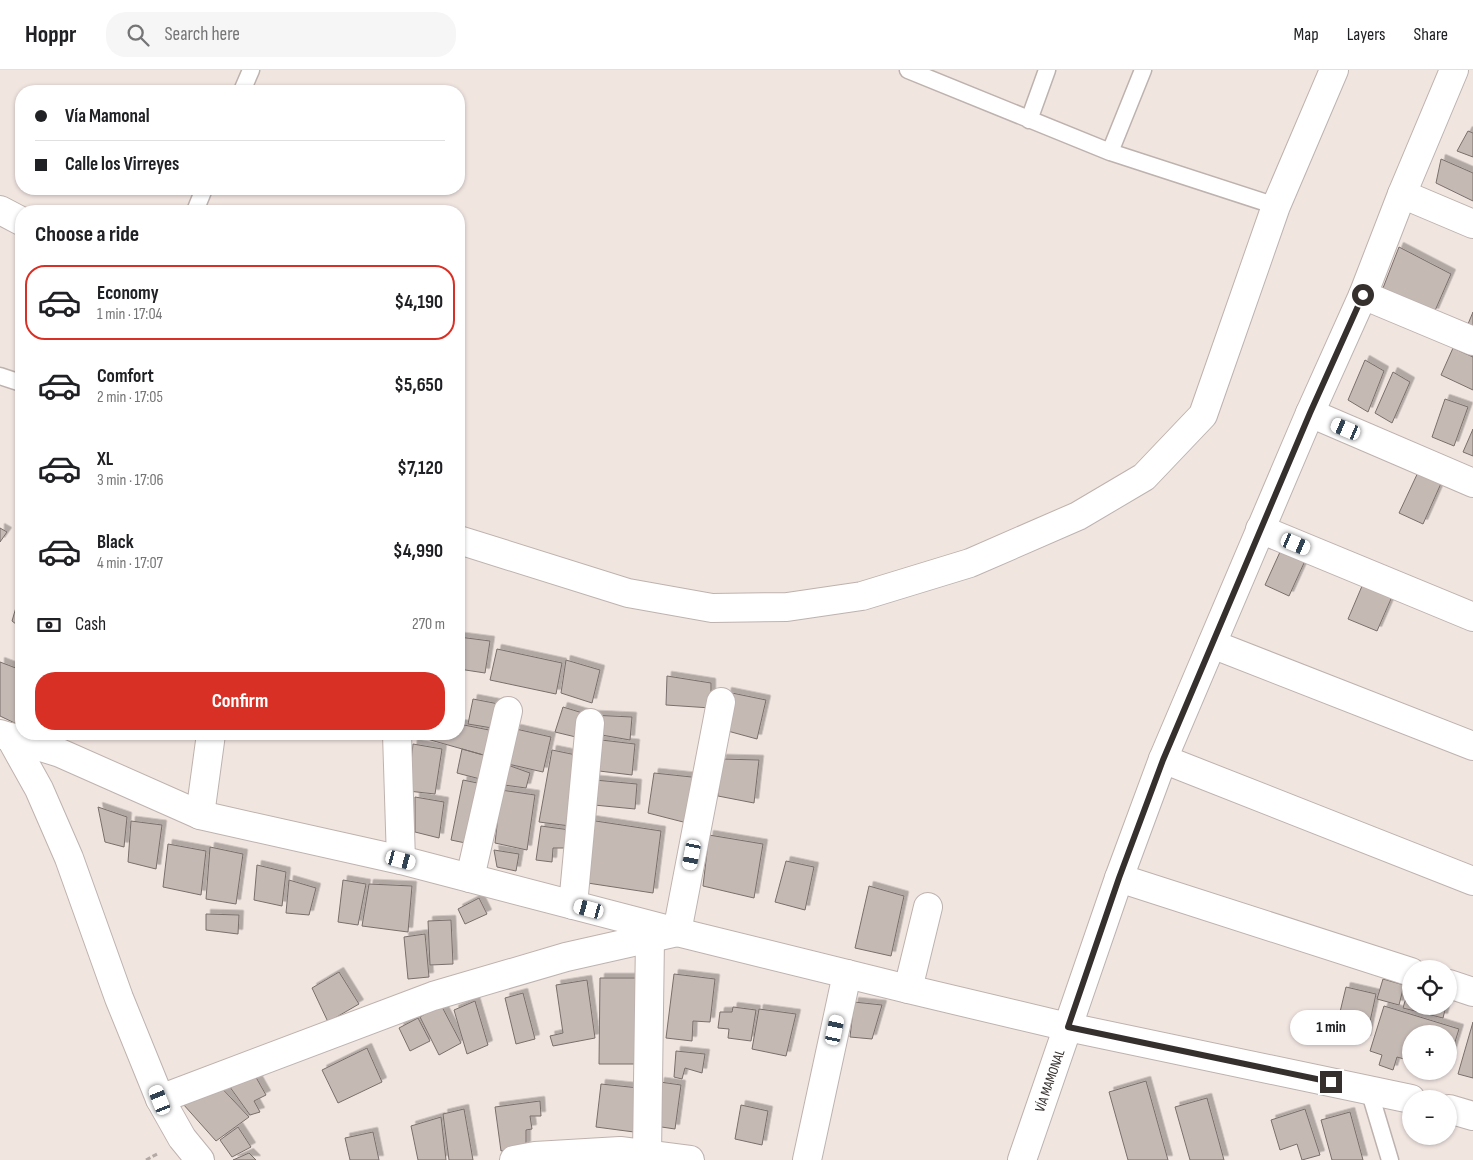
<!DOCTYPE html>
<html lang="en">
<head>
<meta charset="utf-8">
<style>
	:root { --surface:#fff; --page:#f6f6f6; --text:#202124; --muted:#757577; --line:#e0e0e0; --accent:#d93025 }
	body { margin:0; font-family:"Sofia Sans Condensed",sans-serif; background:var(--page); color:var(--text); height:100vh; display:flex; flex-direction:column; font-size:19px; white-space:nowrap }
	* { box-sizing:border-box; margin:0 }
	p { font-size:16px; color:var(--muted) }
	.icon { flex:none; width:28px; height:28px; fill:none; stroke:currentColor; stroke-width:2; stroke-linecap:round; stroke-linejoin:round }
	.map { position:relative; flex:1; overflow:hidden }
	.sheet { position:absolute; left:15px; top:135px; width:450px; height:535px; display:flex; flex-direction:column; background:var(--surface); border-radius:20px; box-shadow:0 1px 4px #0004 }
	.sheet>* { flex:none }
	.hud { position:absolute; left:15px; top:15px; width:450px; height:110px; border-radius:20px; box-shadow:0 1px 4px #0004; display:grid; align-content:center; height:110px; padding:0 20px; background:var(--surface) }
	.tools { position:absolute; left:1402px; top:890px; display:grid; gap:10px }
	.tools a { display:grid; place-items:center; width:55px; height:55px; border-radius:50%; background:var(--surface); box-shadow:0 1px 4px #0004; font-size:25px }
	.end { position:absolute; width:22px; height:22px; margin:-11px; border:6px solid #35302e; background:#fff; box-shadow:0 0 0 2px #fff }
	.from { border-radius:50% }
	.bubble { position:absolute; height:35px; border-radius:18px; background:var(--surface); box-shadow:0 1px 4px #0004; font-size:16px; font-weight:700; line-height:35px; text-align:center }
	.car { position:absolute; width:15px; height:30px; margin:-15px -8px; border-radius:6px; box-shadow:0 0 4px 1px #0007; background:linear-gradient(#fff 24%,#345 0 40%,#fff 0 76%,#345 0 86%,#fff 0) }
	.hud b { display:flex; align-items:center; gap:18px; height:48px; font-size:19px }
	.hud b+b { border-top:1px solid var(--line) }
	.hud i { width:12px; height:12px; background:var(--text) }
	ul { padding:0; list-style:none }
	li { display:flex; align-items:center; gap:15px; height:75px; margin:0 10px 8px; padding:0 10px; border:2px solid transparent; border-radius:20px }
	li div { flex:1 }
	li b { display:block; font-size:19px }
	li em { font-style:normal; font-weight:700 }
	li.current { border-color:var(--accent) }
	li>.icon { width:45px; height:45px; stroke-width:1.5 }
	h2 { padding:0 20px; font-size:22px; line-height:60px }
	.pay { display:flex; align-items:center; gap:12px; height:55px; padding:0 20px; font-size:19px }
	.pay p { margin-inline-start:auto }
	.button { display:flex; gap:10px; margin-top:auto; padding:10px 20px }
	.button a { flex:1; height:58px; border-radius:20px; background:var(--accent); color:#fff; font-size:20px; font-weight:700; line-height:58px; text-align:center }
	header { display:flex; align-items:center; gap:30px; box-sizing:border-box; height:70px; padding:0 25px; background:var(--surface); border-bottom:1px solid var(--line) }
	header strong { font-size:24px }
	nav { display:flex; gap:28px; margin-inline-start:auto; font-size:18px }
	.search { width:350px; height:45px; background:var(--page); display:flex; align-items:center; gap:12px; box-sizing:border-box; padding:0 18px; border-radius:20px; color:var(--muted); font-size:19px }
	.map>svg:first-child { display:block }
</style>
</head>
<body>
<header>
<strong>Hoppr</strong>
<div class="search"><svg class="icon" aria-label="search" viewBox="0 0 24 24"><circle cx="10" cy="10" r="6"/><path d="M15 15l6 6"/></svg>Search here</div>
<nav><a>Map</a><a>Layers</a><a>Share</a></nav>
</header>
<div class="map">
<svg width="1473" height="1090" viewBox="0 0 1473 1090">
	<defs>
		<filter id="shadow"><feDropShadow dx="4.5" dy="-4.5" stdDeviation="0" flood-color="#0004"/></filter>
	</defs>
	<rect width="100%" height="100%" fill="#f1e5e0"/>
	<path fill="#c5b9b4" stroke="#7a6f6b" filter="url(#shadow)" d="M1468,61L1473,63V87L1457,81Z
		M1441,89L1473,103V131L1436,113Z
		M1399,177L1451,204L1434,243L1383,218Z
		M1473,242V256L1468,254Z
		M1453,278L1473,287V320L1441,305Z
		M1365,290L1384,301L1368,342L1348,330Z
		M1393,302L1410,312L1392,353L1375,343Z
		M1445,329L1468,337L1454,376L1432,367Z
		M1473,359V386L1463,382Z
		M1420,398L1443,409L1423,454L1399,443Z
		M0,458L7,462L0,472Z
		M1285,471L1309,482L1289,526L1265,515Z
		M1365,509L1394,522L1377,561L1348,549Z
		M17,534L21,535V558L12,551Z
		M459,567L490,571L485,603L459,599Z
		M497,579L562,593L556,624L490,610Z
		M566,590L600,600L592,633L561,623Z
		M0,592L21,600V656L0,646Z
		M667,606L711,613V638L666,635Z
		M727,622L766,630L757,669L724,660Z
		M473,629L504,635L498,659L468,654Z
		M563,637L586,644L580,668L555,662Z
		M591,645L632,647L630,670L596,664Z
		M459,654L499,662L494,688L427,669L428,664H459Z
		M516,659L551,667L543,702L508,694Z
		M593,669L635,674L632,705L591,700Z
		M413,674L442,679L435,724L408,721Z
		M462,679L494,688L488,711L457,703Z
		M552,680L581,686L570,756L539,752Z
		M722,689L759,690L754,733L718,726Z
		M502,693L530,703L526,718L504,715Z
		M654,703L701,708L691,754L648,743Z
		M463,710L487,715L475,775L451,770Z
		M595,710L637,714L635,739L594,735Z
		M501,720L535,725L527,780L495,773Z
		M415,727L444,732L439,768L415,762Z
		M98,737L127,747L124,777L105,772Z
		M589,750L661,761L653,823L581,812Z
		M131,751L162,755L156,799L128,792Z
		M541,756L570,760L569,778H553L552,792L536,790Z
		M709,765L763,774L754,828L703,816Z
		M168,774L206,781L201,825L163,817Z
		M210,777L243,784L236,834L206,829Z
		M494,780L519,784L516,801L497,797Z
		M786,791L814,797L805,840L775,832Z
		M257,795L286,802L282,836L254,830Z
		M289,810L316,818L309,845L286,843Z
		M343,810L366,814L358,855L338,852Z
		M369,814L412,816L408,862L362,856Z
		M869,816L904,826L891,886L855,878Z
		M479,828L487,844L465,854L458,839Z
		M206,844L239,845L238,864L206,860Z
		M451,850L453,894L430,895L428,851Z
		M425,864L429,907L408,909L404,867Z
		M339,902L359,934L328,952L312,918Z
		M674,904L715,909L710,952L693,951L692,971L666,968Z
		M600,908H647L640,994H599Z
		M1383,909L1404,915L1399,935L1377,929Z
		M587,910L595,968L553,976L550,966L563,963L556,915Z
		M1410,914H1411V936H1446L1443,948L1403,938Z
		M1346,917L1376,924L1366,970L1335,963Z
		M523,923L535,969L516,974L505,928Z
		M475,931L488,975L467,984L454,940Z
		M854,932L882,935L872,969L850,967Z
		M441,935L461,973L439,985L420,947Z
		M1384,936L1459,959L1449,991V964H1411V991L1397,987L1393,1000L1379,995L1382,985L1370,981Z
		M733,937L756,940L751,971L728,968L729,959L718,958L720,942H732Z
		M759,939L796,944L786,986L752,979Z
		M418,948L430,971L410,981L399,958Z
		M1473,952V1008L1458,1004Z
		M367,978L382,1012L338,1033L322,1000Z
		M676,981L705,984L702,1003L685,998L682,1009L674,1007Z
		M253,1002L266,1025L254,1031L260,1042L250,1045L227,1013Z
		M214,1010L249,1047L216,1071L183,1034Z
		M1146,1011L1168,1090H1128L1109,1022Z
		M660,1012L681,1015L675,1059L655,1056Z
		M601,1014L639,1018L634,1062L596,1057Z
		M1207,1028L1224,1090H1190L1175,1037Z
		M540,1031L541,1046H530L532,1059L526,1060V1076L501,1081L495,1037Z
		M741,1035L768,1041L762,1075L735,1069Z
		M464,1039L473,1090H449L443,1044Z
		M1305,1039L1320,1085L1302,1090L1297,1074L1280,1080L1271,1050Z
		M1350,1042L1363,1090H1332L1321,1050Z
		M441,1047L446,1090H418L411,1056Z
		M238,1057L251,1077L232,1087L220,1070Z
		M373,1062L379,1090H350L345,1068Z
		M249,1083L256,1090H233Z"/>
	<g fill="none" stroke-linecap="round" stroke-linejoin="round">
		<defs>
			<path id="service" d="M908,0L1110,82L1276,136
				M242,21L251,0
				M1029,50L1047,0
				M1110,82L1143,0
				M195,141L204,119
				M0,306L21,313
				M1369,1020L1390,1090"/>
			<g id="minor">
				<path d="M1402,124L1473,154"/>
				<path d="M0,140L21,151"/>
				<path d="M1363,225L1473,271"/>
				<path d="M1310,343L1473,413"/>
				<path d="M1260,459L1473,547"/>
				<path d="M459,470L628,523L712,538L787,537L862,526L970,493L1078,446L1144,407L1203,345L1276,136L1334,0"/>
				<path d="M1212,574L1473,676"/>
				<path d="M0,664L60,683L200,745L401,790L677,862L908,919L1068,957L1411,1029"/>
				<path d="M397,664L401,790"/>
				<path d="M10,667L39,719L69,788L119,928L160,1029L182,1068L200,1090"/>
				<path d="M1163,689L1473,811"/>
				<path d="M200,745L211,664"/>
				<path d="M470,808L508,641"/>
				<path d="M1119,808L1411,902"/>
				<path d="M573,835L590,653"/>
				<path d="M1449,914L1473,922"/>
				<path d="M908,919L928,837"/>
				<path d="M160,1029L433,926L566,887L677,862L721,632"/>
				<path d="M1449,1039L1473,1046"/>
				<path d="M647,1084L650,868"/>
				<path d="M514,1090L535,1086L620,1081L690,1090"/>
				<path d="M807,1090L847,904"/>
				<path id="s1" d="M1022,1090L1119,808L1163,689L1310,343L1363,225L1402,124L1454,0"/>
			</g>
		</defs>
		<use href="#service" stroke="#beb2ae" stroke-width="19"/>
		<use href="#minor" stroke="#beb2ae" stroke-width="30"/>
		<path stroke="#b3a9a5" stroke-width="3" stroke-dasharray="5 2.5" stroke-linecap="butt" d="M146,1090L159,1083"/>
		<use href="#service" stroke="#fff" stroke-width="16"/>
		<use href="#minor" stroke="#fff" stroke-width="28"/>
	</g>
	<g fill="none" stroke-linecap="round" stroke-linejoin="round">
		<path stroke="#35302e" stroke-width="6" d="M1331,1012L1068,957L1119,808L1163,690L1310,343L1363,225"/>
	</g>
	<g text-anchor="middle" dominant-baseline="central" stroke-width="4.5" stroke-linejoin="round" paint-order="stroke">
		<g font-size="14" fill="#35302e" stroke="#fff2ed">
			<text stroke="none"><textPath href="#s1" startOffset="84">VÍA MAMONAL</textPath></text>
		</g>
	</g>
</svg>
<div class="tools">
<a><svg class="icon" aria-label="locate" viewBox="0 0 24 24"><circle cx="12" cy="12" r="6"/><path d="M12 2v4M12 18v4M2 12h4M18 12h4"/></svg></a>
<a>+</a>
<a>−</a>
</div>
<i class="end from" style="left:1363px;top:225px"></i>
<i class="end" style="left:1331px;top:1012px"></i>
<div class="bubble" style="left:1290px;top:940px;width:82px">1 min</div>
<i class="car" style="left:1346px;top:359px;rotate:293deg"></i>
<i class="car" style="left:1296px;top:474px;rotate:113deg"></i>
<i class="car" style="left:692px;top:785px;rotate:191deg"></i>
<i class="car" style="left:401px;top:790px;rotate:105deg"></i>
<i class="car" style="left:589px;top:839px;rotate:285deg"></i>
<i class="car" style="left:835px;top:960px;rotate:12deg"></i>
<i class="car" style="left:160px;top:1030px;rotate:338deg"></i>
<div class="hud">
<b><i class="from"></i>Vía Mamonal</b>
<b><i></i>Calle los Virreyes</b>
</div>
<section class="sheet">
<h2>Choose a ride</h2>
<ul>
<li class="current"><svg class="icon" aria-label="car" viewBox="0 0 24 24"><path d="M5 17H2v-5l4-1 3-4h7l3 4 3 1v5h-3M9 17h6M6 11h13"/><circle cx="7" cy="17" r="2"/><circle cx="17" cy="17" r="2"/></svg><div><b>Economy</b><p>1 min · 17:04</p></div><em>$4,190</em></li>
<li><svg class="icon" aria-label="car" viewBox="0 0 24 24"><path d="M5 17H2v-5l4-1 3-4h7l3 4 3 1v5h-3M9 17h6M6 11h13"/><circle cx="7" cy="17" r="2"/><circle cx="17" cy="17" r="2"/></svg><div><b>Comfort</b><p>2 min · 17:05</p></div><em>$5,650</em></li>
<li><svg class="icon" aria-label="car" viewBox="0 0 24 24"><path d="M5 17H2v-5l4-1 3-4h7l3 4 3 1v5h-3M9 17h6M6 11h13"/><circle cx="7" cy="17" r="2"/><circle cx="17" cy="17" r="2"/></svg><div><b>XL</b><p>3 min · 17:06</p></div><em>$7,120</em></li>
<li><svg class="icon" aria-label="car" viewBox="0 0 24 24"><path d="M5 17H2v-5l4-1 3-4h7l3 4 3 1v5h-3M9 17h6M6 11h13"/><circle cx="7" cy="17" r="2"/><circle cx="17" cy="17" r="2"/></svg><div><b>Black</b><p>4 min · 17:07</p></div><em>$4,990</em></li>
</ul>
<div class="pay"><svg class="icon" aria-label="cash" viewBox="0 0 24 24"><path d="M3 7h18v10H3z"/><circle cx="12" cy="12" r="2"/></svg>Cash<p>270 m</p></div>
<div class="button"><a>Confirm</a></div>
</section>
</div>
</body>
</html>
